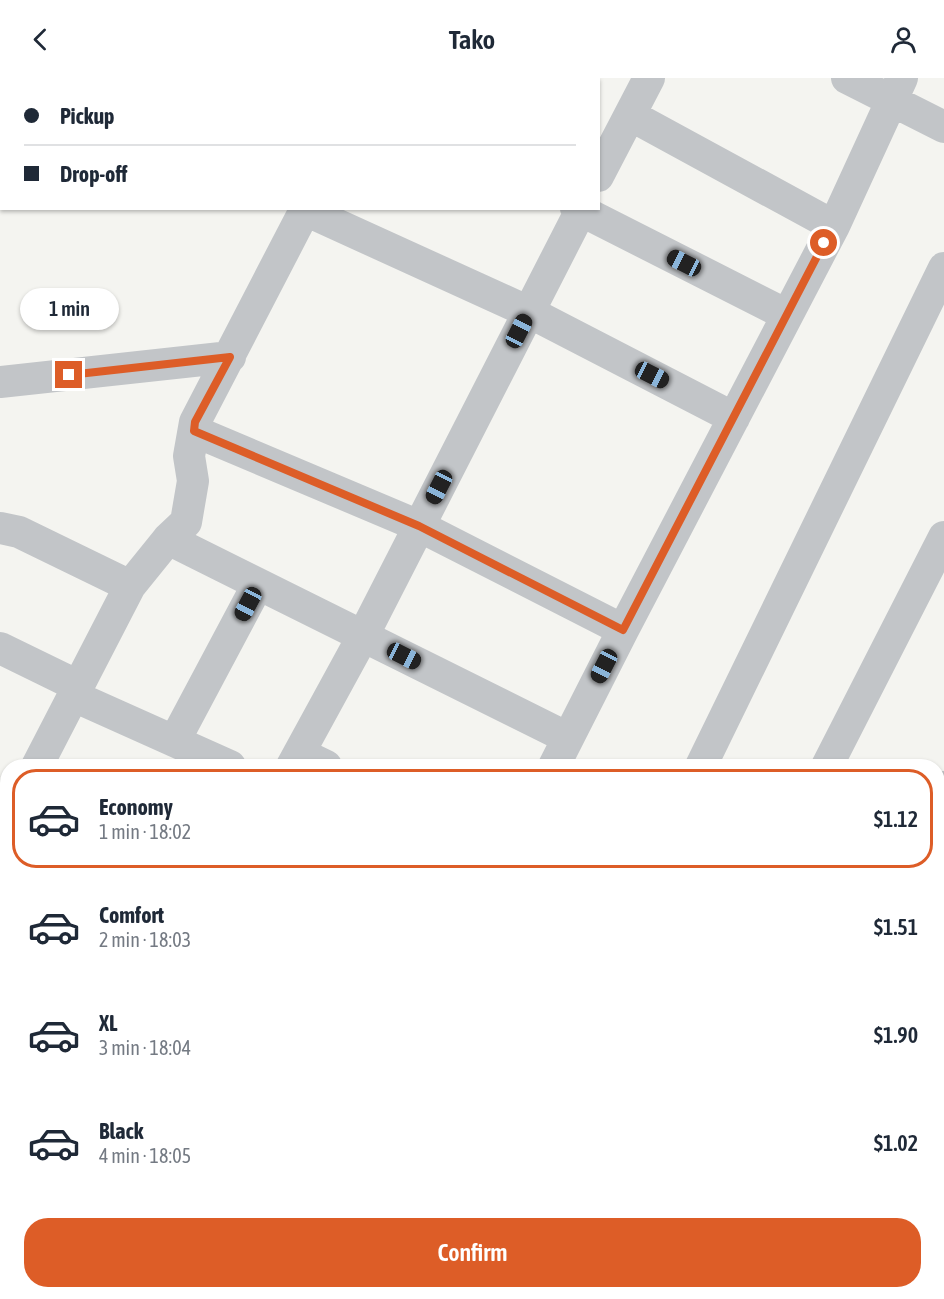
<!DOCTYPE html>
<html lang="en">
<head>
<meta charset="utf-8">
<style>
	:root { --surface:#fff; --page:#f2f2f3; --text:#1f2937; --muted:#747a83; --line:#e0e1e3; --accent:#dd5d27 }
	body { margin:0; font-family:"Asap Condensed",sans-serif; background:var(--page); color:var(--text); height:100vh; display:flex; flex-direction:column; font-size:22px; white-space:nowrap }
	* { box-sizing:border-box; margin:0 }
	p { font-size:20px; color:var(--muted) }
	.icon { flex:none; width:33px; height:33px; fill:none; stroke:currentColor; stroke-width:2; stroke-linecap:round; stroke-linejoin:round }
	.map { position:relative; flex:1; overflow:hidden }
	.sheet { position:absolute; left:0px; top:681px; width:945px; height:540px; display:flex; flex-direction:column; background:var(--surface); border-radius:24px 24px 0 0; box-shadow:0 2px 4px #0004 }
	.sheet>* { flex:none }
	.guide { position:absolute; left:0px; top:0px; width:600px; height:132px; box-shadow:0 2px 4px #0004; display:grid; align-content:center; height:132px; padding:0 24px; background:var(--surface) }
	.end { position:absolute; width:27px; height:27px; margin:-14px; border:8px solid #dd5d27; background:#fff; box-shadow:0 0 0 3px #fff }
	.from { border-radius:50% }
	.bubble { position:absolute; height:42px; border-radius:21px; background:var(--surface); box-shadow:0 2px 4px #0004; font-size:20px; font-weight:600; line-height:42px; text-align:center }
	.car { position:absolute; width:18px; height:36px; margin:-18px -9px; border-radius:8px; box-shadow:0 0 4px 2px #0007; background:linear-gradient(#222 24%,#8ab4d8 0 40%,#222 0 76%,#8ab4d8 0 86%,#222 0) }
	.guide b { display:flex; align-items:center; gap:21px; height:57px; font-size:22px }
	.guide b+b { border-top:2px solid var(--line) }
	.guide i { width:15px; height:15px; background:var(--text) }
	ul { padding:10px 0 0; list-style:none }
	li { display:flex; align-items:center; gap:18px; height:99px; margin:0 12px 9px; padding:0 12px; border:3px solid transparent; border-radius:24px }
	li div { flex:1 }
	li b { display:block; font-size:22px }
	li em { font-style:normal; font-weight:600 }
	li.active { border-color:var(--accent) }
	li>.icon { width:54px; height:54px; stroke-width:1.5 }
	.action { display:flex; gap:12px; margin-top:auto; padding:12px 24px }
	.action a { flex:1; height:69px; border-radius:24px; background:var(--accent); color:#fff; font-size:24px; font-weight:600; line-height:69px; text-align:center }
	header { display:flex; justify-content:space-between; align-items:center; height:78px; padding:0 24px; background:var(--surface); font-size:27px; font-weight:600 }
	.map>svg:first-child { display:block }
</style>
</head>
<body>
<header><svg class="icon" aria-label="back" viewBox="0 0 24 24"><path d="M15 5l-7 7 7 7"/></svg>Tako<svg class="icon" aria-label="person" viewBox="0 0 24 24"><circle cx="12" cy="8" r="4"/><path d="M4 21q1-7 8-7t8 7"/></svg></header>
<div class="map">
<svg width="944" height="1221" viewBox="0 0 944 1221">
	<rect width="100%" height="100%" fill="#f4f4f0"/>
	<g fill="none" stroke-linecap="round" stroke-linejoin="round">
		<path stroke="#c2c5c8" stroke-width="32" d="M847,0L944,49
			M372,2V0
			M506,2V0
			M630,37L834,148
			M598,98L649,0
			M576,130L787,237
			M305,132L529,234L734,340
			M0,304L230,279
			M194,353L419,448L623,552
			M0,450L19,454L130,508
			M168,461L568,660
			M0,570L78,608
			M78,620L230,688
			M175,662L258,506
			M299,675L326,688
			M37,688L130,508L168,461L186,444L193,403L189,378L195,344L306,130
			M292,688L363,558L582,130
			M554,688L623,552L834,148L902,0
			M701,688L944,190
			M827,688L944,459
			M938,721L944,709
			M0,759L8,745
			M938,775L942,777L941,795L938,802
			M0,831L8,835
			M0,905L8,909
			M938,991L944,994
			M0,1053L8,1057
			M938,1172L944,1175
			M0,1203L8,1207
			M478,1214L494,1221
			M754,1214L769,1221
			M93,1221L96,1214
			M214,1221L217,1214
			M291,1221L295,1214
			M398,1221L403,1214"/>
	</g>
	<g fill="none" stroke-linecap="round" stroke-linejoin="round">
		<path stroke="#dd5d27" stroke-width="8" d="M69,297L230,279L195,344L194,353L419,448L623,552L824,165"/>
	</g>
</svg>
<i class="end from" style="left:824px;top:165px"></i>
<i class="end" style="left:69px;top:297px"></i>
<div class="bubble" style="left:20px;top:210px;width:99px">1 min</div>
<i class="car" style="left:684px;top:185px;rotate:297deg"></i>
<i class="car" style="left:519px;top:253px;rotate:27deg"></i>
<i class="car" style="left:652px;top:297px;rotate:117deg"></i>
<i class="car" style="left:439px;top:409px;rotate:207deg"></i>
<i class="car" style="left:248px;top:526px;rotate:208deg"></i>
<i class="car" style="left:404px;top:578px;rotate:117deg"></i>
<i class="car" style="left:604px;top:588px;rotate:207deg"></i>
<div class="guide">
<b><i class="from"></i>Pickup</b>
<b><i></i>Drop-off</b>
</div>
<section class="sheet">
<ul>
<li class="active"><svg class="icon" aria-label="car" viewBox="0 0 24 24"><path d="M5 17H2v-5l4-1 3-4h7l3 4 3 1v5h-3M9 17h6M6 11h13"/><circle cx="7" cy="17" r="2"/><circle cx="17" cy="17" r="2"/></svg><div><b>Economy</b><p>1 min · 18:02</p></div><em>$1.12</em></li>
<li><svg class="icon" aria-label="car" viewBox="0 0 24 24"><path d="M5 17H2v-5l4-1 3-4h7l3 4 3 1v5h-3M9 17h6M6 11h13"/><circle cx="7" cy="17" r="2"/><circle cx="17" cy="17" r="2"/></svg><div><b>Comfort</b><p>2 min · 18:03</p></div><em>$1.51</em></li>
<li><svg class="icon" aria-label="car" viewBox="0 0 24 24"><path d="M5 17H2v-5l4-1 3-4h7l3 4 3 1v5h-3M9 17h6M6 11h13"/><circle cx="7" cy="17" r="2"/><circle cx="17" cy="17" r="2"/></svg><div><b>XL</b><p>3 min · 18:04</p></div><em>$1.90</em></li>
<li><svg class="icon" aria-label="car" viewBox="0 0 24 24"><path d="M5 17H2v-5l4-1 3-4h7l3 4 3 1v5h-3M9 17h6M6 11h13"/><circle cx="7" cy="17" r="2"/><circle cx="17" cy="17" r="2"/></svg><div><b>Black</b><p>4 min · 18:05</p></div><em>$1.02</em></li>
</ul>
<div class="action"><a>Confirm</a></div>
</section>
</div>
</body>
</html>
